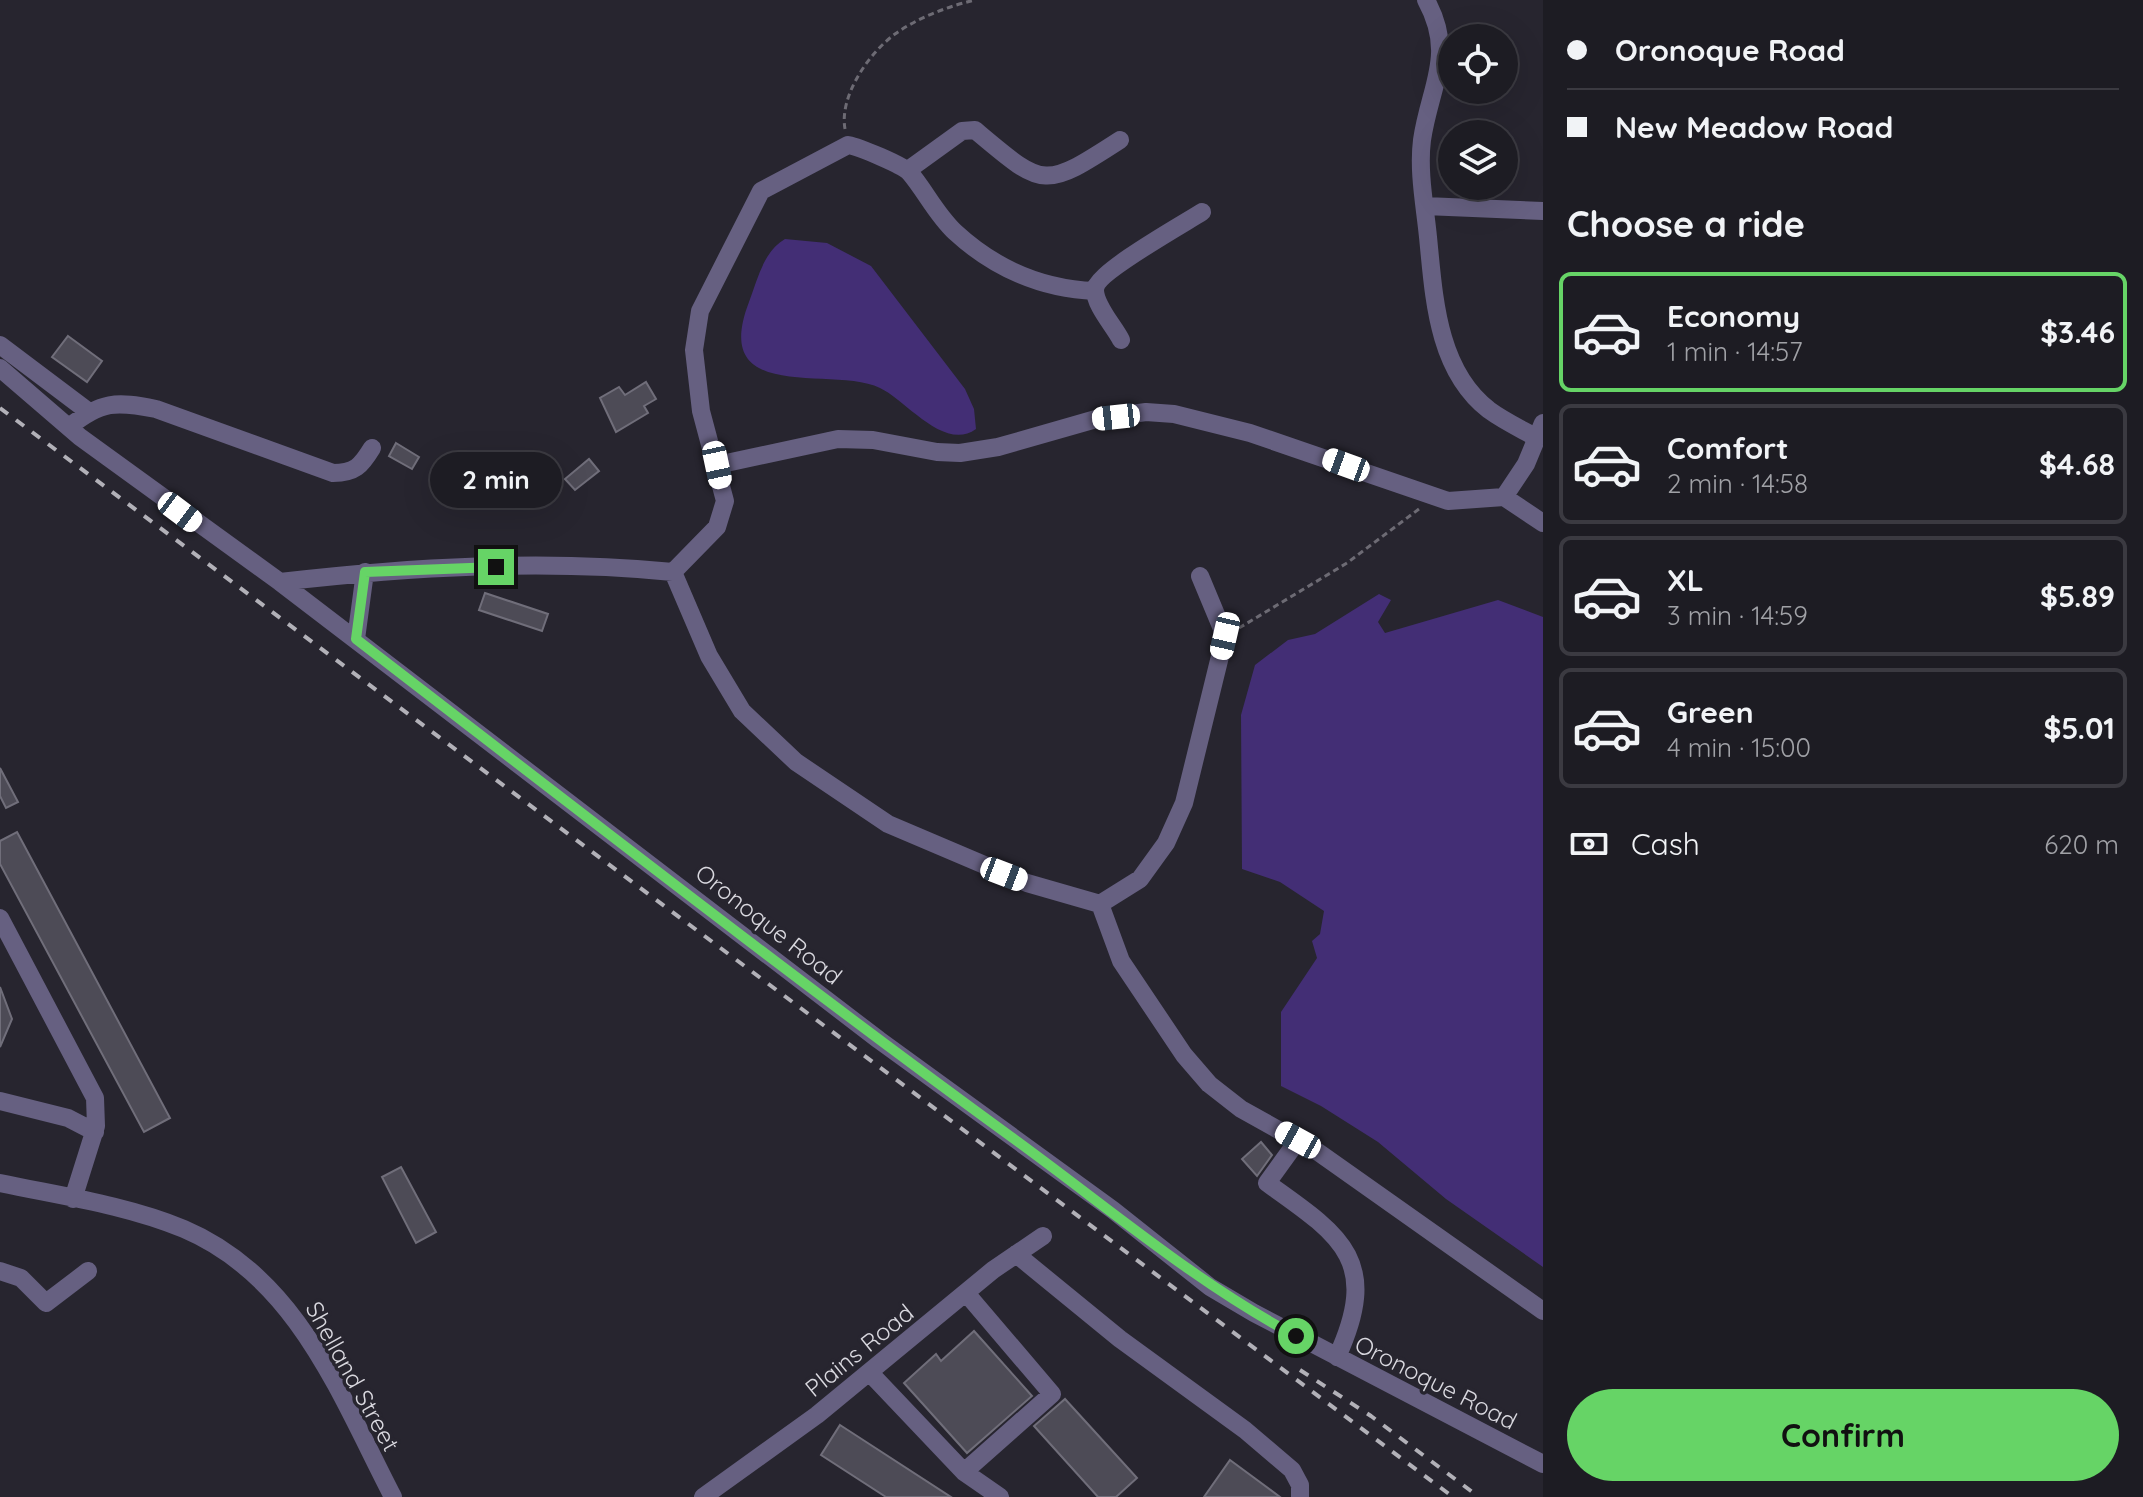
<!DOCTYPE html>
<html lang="en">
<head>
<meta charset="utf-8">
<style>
	:root { --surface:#1d1c23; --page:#25252b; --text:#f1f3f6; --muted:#a0a1a6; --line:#3b3a41; --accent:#66d466 }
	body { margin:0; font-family:Quicksand,sans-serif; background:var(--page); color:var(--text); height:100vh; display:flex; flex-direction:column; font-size:30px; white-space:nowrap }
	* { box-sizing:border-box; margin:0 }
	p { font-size:26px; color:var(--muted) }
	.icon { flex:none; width:44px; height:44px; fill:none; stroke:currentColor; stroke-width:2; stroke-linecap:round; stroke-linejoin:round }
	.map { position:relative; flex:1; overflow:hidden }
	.details { display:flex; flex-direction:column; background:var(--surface); width:600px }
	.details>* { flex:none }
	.guide { display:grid; align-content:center; height:176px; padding:0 24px; background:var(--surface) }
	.fabs { position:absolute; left:1438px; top:24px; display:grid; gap:16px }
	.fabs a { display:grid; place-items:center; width:80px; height:80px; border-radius:50%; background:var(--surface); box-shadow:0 8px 32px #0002,0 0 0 2px var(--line); font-size:40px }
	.end { position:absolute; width:36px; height:36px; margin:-18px; border:10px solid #66d466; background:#111; box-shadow:0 0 0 4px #111 }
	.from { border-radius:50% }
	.bubble { position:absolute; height:56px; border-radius:28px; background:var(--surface); box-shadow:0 8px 32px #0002,0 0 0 2px var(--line); font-size:26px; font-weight:700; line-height:56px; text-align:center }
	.car { position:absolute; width:24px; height:48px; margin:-24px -12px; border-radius:10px; box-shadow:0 0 6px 2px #0007; background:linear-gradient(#fff 24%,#345 0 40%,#fff 0 76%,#345 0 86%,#fff 0) }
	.guide b { display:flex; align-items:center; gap:28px; height:76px; font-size:30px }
	.guide b+b { border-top:2px solid var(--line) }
	.guide i { width:20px; height:20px; background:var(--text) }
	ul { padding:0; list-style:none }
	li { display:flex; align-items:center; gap:24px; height:120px; margin:0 16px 12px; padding:0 8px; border:4px solid var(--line); border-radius:12px }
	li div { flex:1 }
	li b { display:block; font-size:30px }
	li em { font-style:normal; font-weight:700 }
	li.selected { border-color:var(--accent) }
	li>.icon { width:72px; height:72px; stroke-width:1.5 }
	h2 { padding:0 24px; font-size:36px; line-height:96px }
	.pay { display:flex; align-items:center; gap:20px; height:88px; padding:0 24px; font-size:30px }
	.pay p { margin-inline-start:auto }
	.cta { display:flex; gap:16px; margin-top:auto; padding:16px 24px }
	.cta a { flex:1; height:92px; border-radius:48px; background:var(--accent); color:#111; font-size:32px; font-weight:700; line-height:92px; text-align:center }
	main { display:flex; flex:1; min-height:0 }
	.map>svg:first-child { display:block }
</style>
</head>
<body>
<main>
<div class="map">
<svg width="1543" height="1497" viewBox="0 0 1543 1497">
	<rect width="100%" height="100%" fill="#27252f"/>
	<path fill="#432e75" d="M785,239L827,243L871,266L965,389L974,409L976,429C944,452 906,400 880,388C833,365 709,406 749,302C758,279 763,252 785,239Z
		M1379,594L1391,600L1378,622L1385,633L1498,600L1543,617V1267L1446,1199L1378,1142L1321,1106L1281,1086V1012L1317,958L1312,941L1320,934L1324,911L1280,882L1242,869L1241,715L1255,665L1288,640L1315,634Z"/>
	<path fill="#4d4b56" stroke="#706e7a" stroke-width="2" d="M68,336L102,361L87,382L52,357Z
		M646,382L656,399L644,406L648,413L616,432L600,398L619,387L625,395Z
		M396,443L419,457L412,469L389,456Z
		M589,459L599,471L575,490L565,479Z
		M485,593L548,614L542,631L479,610Z
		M0,768L18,802L6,808L0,796Z
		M17,832L170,1118L144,1132L0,864V841Z
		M0,987L12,1019L0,1047Z
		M1261,1142L1272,1155L1257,1176L1242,1159Z
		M401,1167L436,1232L416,1243L382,1177Z
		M974,1331L1032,1396L967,1453L904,1383L936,1354L941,1361Z
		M1065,1399L1137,1478L1116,1497H1098L1034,1426Z
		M840,1425L951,1497H886L821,1455Z
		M1230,1460L1280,1497H1204Z"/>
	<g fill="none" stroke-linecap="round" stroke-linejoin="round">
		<path stroke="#6d6b74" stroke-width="3" stroke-dasharray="6 4" stroke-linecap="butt" d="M845,129C839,96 869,53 895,34C917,18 949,6 975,0
			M1239,628L1347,563L1419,509"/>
		<path stroke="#666081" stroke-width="18" d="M1426,0C1456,55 1430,85 1422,140C1418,172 1425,206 1428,237C1434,297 1437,370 1489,410C1504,421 1521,429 1537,438
			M908,170L962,131L975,130C1044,188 1043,190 1120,140
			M1425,206L1543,211
			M1121,340C1114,326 1095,306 1095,290C1095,273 1185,223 1202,212
			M0,345L89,412
			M0,368L80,437L280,582L879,1040L1113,1210L1210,1287L1254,1313L1543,1464
			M69,427C101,401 116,401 156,409L333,473C355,473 361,466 372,448
			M717,465L838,439L873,440L937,452L960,453L998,447L1096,419L1146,412L1174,414L1250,433L1448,501L1504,497L1543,523
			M1504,497L1526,464L1543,423
			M673,572L709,656L742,711L796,762L888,824L1027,883L1100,904L1140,879L1166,843L1184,803L1225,636L1200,576
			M673,572L717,527L725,501L701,411L694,350L700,311L761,191L848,145C859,147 903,165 910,173C926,192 936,214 955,232C994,268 1042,289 1095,291
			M280,582C410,567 544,559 673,572
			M356,639L365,572
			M1100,904L1121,961L1184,1055L1209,1084L1241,1109L1318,1152L1543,1311
			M0,918L95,1098L96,1126L73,1199
			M0,1101L68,1118L95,1132
			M1298,1140L1267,1183C1342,1236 1381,1261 1337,1357
			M0,1183C61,1196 126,1205 184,1229C297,1277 340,1395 393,1497
			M1016,1254L1120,1339L1245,1430L1292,1470L1300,1485V1497
			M0,1271L21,1278L46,1303L88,1271
			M870,1373L964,1472L1000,1497
			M964,1472L1052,1394L966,1293
			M703,1497L817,1415L993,1270L1043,1236"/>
		<path stroke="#b2b1b8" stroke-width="4" stroke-dasharray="10 10" stroke-linecap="butt" d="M0,408L1453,1497
			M1300,1370L1371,1416L1479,1497"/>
	</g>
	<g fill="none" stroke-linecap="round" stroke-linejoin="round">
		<path stroke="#66d466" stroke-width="10" d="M496,567L365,572L356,639C573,806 789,975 1010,1136C1104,1204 1193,1281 1296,1336"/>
	</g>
	<g text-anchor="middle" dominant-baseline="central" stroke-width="7" stroke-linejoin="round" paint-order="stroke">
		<g font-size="24" fill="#d9d8df" stroke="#27252f">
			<text transform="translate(769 924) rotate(38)">Oronoque Road</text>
			<text transform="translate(859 1350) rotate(-39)">Plains Road</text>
			<text transform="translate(353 1376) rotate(61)">Shelland Street</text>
			<text transform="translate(1436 1382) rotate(27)">Oronoque Road</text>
		</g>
	</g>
</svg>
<div class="fabs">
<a><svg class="icon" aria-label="locate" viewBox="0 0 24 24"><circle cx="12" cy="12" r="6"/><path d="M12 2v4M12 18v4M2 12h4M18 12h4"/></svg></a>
<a><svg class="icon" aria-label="layers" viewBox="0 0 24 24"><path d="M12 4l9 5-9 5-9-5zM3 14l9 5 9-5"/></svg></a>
</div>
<i class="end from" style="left:1296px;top:1336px"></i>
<i class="end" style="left:496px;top:567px"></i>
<div class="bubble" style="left:430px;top:452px;width:132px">2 min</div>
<i class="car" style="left:1116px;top:417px;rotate:264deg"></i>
<i class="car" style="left:717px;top:465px;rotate:168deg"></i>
<i class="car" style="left:1346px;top:465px;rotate:290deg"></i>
<i class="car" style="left:180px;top:512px;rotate:127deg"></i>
<i class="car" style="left:1225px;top:636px;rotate:193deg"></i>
<i class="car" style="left:1004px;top:874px;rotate:111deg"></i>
<i class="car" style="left:1298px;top:1140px;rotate:299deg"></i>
</div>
<section class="details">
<div class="guide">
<b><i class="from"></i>Oronoque Road</b>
<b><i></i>New Meadow Road</b>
</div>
<h2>Choose a ride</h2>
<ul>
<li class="selected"><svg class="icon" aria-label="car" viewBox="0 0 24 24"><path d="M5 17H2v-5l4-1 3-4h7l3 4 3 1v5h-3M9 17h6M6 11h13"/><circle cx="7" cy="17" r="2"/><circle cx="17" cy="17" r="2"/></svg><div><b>Economy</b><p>1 min · 14:57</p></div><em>$3.46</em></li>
<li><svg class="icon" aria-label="car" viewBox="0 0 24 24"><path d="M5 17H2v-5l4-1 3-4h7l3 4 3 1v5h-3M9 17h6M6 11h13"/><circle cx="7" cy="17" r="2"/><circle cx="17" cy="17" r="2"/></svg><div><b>Comfort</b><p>2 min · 14:58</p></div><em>$4.68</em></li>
<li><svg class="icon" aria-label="car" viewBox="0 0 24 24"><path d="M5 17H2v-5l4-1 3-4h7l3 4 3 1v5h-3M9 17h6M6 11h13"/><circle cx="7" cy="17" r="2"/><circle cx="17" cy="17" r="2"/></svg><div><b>XL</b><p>3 min · 14:59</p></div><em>$5.89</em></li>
<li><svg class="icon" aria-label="car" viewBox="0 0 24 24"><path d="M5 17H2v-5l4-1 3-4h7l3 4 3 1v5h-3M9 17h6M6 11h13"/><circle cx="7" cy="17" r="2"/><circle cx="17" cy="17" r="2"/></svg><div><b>Green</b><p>4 min · 15:00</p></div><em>$5.01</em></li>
</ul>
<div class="pay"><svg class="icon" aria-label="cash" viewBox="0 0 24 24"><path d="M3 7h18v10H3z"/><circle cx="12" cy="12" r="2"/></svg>Cash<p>620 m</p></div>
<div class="cta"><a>Confirm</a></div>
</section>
</main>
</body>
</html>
